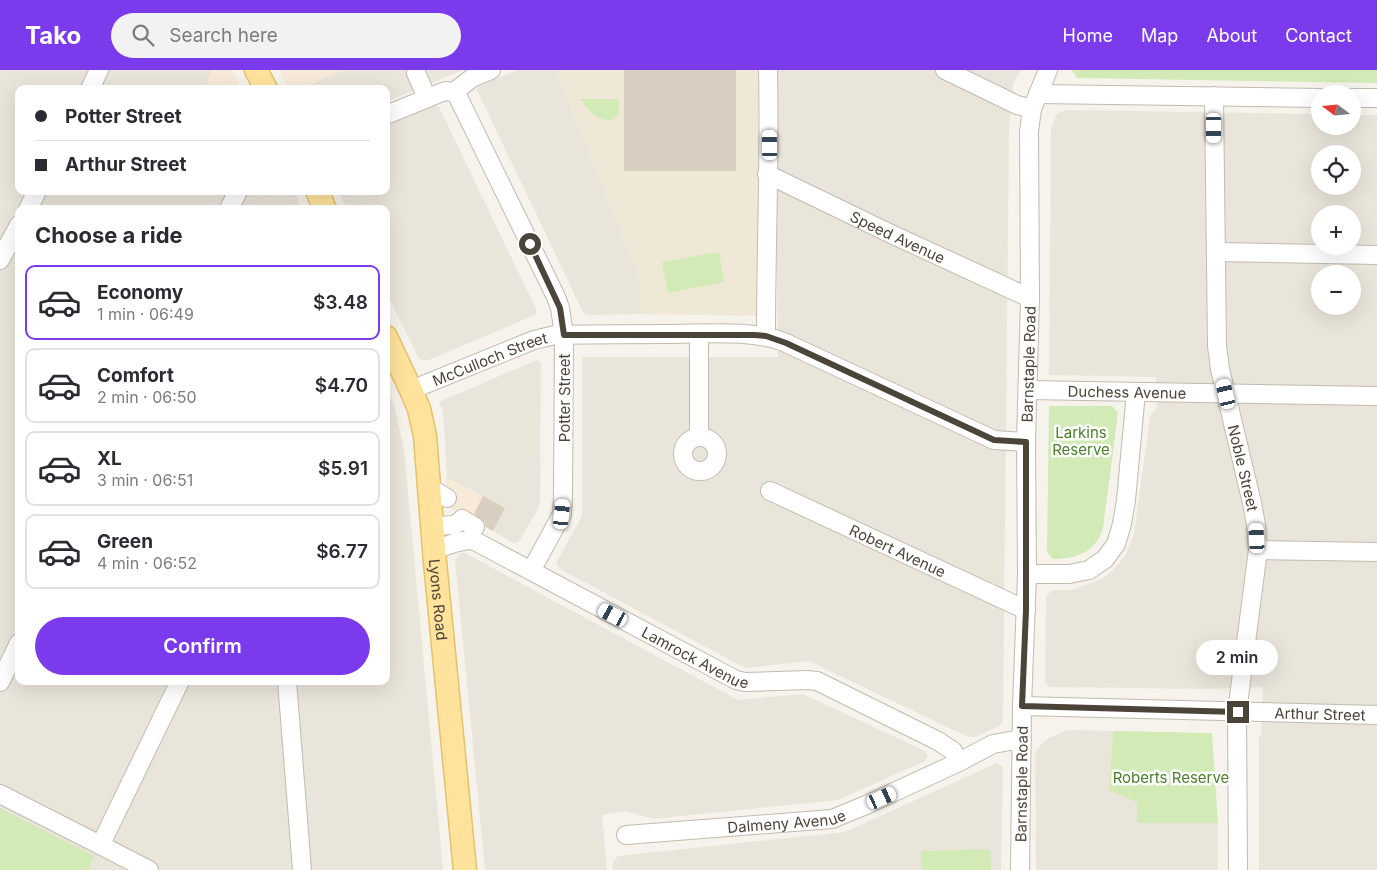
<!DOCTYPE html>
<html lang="en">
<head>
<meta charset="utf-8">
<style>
	:root { --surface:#fff; --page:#f2f2f3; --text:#2b2b33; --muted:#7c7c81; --line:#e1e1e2; --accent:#7c3aed }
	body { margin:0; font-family:Inter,sans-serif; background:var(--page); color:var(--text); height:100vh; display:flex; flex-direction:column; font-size:19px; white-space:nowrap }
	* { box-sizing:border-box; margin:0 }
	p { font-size:16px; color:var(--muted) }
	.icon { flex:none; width:28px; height:28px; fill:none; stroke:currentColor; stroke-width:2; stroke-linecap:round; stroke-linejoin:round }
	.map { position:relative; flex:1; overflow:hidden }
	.panel { position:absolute; left:15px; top:135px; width:375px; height:480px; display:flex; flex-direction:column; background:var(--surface); border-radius:10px; box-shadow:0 5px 20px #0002 }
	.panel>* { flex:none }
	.banner { position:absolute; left:15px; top:15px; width:375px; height:110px; border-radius:10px; box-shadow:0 5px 20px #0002; display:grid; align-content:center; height:110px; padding:0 20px; background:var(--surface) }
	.needle { width:32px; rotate:286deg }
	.controls { position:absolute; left:1311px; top:15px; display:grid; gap:10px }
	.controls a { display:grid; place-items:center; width:50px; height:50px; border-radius:50%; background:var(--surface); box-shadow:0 5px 20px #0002; font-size:25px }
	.end { position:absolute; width:22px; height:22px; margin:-11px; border:6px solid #4b4439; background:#fff; box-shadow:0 0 0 2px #fff }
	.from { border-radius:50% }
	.bubble { position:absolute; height:35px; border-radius:18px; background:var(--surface); box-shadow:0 5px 20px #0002; font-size:16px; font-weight:600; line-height:35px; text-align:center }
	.car { position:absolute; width:15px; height:30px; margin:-15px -8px; border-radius:6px; box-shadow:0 0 4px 1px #0007; background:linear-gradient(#fff 24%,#345 0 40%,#fff 0 76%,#345 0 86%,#fff 0) }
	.banner b { display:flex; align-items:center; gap:18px; height:48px; font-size:19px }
	.banner b+b { border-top:1px solid var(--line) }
	.banner i { width:12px; height:12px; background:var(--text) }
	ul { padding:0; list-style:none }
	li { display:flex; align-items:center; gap:15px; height:75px; margin:0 10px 8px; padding:0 10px; border:2px solid var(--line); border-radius:10px }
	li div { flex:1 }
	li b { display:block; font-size:19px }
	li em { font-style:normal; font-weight:600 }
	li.selected { border-color:var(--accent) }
	li>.icon { width:45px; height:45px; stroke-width:1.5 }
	h2 { padding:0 20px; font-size:22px; line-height:60px }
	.cta { display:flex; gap:10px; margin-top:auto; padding:10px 20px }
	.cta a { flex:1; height:58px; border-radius:30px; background:var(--accent); color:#fff; font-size:20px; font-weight:600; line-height:58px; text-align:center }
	header { display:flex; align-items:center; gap:30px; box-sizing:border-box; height:70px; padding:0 25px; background:var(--accent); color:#fff }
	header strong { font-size:24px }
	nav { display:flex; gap:28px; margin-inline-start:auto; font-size:18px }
	.search { width:350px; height:45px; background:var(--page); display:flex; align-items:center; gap:12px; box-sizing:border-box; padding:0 18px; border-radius:28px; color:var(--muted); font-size:19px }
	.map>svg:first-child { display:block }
</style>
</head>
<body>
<header>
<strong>Tako</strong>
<div class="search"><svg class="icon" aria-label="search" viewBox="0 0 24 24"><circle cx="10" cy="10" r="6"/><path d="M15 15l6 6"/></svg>Search here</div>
<nav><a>Home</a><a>Map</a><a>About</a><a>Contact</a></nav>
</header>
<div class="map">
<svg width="1377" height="800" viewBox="0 0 1377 800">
	<rect width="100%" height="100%" fill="#f6f3ec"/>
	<path fill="#eae5da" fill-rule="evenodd" d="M0,0H213L204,19H19V121H247L258,126L261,121H294L302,139H19V611H386V318L394,335L404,379L443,800H0Z
		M343,0H463L386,32V19H299Z
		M517,0H556L640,209V244L590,245L585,244L582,240L477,20L478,17Z
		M775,0H1021L1013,14L1009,58L1003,651L999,656L975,667H968L809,591L745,598L560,499L556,493L582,446V288L584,287H778Z
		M435,35L439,37L537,241L535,245L426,291L419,289L386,222V139H347L338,121H386V56Z
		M1066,40L1320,44V56H1352L1353,45H1377V800H1259V667L1261,664L1263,619L1260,617L1213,619L1049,617L1045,613L1046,527L1052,520H1072L1102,509L1111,502L1125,486L1134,464L1150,347L1157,337L1156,307L1049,305L1051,58L1057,44ZM1320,84H1352V116H1320ZM1320,144H1352V176H1320ZM1320,204H1352V236H1320Z
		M537,290L541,292L540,431L539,437L520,470L516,473H513L493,461L505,438L447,408L443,339L439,332Z
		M460,483H465L738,630L803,624L925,681L928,686L925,691L838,730L653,749L626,741L602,745L607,800H485L455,490Z
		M1067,660L1113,661L1109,720L1137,733L1138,753H1218V800H1036L1035,683L1045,670Z
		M997,693L1003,697L1001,800H613L612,795L617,786L845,762Z"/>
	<path fill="#f7ead8" d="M213,0H232L242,19H204Z
		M279,0H343L299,19H289Z
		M445,407L505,438L493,461L454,441L450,437Z"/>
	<path fill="#efe8d6" d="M556,0H758L759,246L640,244V209Z"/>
	<path fill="#d2eab5" d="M1072,0H1377V13L1077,8Z
		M581,29H619V44L612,50C598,51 587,41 581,29Z
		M719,182L724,212L668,223L662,192Z
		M1049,336H1112L1118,343L1103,458C1095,483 1078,488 1053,489L1047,482Z
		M1113,661L1212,663L1218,753H1137V733L1109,720Z
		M0,738L94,786L88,800H0Z
		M990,779L991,800H922L921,781Z"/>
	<path fill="#d8cfc1" d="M624,0H736V101H624Z
		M483,426L505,438L493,461L486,457L484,452L474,444Z"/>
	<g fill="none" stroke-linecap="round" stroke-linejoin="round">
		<defs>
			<g id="minor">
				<path d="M945,0L1017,35L1032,39"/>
				<path d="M416,3L427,28"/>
				<path d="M90,19L99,0"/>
				<path d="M454,22L457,25L556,227L560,238L564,265L563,427L562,444L531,501"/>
				<path d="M454,22L472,8L491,0"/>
				<path d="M1038,24L1320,28"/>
				<path id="s1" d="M1214,26L1217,276L1220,299L1252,433L1256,455L1258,480L1237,642L1238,800"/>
				<path d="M1352,28H1377"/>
				<path d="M386,45L440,23L446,21L454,22"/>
				<path id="s2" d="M767,104L889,163L1030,228"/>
				<path d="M28,139L37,121"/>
				<path d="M229,139L238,121"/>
				<path d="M1216,182L1377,185"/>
				<path d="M0,190L19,155"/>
				<path d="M766,266C766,177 770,89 768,0"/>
				<path id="s3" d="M411,320L534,270L555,265C592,264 630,264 667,264C703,264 754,259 786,273L994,370L1026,372"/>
				<path id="s4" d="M1028,320L1377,326"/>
				<path d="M699,366V264"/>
				<circle cx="700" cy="384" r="17"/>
				<path d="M430,418L447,428"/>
				<path id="s5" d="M770,421L1026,540"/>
				<path d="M433,456L455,455L462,449L475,457"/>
				<path id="s6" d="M435,479C448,476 461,469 473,470L736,610L745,612L807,610L817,611L938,671L953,681L959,692"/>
				<path d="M1258,480L1377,482"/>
				<path d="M1027,504H1069L1089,500L1105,489L1116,474L1122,454L1126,430L1136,322"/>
				<path d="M287,611L302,800"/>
				<path d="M0,612L19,573"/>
				<path id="s7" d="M1022,636L1377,645"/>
				<path d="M0,724L149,800"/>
				<path id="s8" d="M626,765L832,749L866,735L959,692L993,674L1022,669"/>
				<path d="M101,774L180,611"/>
				<path id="s9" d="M1020,800L1022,636L1027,504L1026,372L1030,228L1029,61L1032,39L1048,0"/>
			</g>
			<g id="major">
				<path d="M256,0L266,19"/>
				<path d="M317,121L325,139"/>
				<path id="s10" d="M386,267L411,320L419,339L425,366L435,492L465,800"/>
			</g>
		</defs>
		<use href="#minor" stroke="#c2bbae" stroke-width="20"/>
		<use href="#major" stroke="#e6c16a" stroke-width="25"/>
		<use href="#minor" stroke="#fff" stroke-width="18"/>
		<use href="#major" stroke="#ffe39c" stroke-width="22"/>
	</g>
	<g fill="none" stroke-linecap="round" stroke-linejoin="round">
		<path stroke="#4b4439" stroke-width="6" d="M530,174L560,238L564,265H754L766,266L786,273L994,370L1026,372V540L1022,636L1238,642"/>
	</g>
	<g text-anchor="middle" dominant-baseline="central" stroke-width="5" stroke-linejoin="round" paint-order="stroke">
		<g font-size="15" fill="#4b4439" stroke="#fff">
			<text stroke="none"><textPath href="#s2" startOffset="145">Speed Avenue</textPath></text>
			<text stroke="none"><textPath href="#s3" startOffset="85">McCulloch Street</textPath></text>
			<text stroke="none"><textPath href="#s9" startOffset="506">Barnstaple Road</textPath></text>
			<text stroke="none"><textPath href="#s4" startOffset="99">Duchess Avenue</textPath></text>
			<text transform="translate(564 328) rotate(-90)">Potter Street</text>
			<text stroke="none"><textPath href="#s1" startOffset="375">Noble Street</textPath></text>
			<text stroke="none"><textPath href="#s5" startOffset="141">Robert Avenue</textPath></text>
			<text stroke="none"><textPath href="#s10" startOffset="271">Lyons Road</textPath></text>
			<text stroke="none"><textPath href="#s6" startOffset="291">Lamrock Avenue</textPath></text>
			<text stroke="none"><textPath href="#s7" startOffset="298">Arthur Street</textPath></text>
			<text stroke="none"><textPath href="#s9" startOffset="86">Barnstaple Road</textPath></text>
			<text stroke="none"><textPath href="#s8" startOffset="161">Dalmeny Avenue</textPath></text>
		</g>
		<g font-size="15" fill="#4a7f2a" stroke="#fff">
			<text x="1081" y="362">Larkins<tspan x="1081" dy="17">Reserve</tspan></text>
			<text x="1171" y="707">Roberts Reserve</text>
		</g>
	</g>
</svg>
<div class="controls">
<a><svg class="needle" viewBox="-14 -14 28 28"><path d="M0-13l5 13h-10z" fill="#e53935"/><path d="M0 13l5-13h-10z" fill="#7c7c81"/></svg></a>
<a><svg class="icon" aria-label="locate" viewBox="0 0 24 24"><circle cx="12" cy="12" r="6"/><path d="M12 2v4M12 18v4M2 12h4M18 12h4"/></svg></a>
<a>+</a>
<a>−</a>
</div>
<i class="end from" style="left:530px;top:174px"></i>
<i class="end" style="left:1238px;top:642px"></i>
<div class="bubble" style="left:1196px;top:570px;width:82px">2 min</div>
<i class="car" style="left:1214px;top:58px;rotate:180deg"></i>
<i class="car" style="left:770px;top:75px;rotate:359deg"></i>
<i class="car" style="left:1226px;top:324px;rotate:347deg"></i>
<i class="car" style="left:562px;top:444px;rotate:6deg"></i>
<i class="car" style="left:1257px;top:468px;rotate:357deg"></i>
<i class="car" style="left:613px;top:545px;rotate:298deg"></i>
<i class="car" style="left:882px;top:728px;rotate:65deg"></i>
<div class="banner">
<b><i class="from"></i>Potter Street</b>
<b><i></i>Arthur Street</b>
</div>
<section class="panel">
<h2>Choose a ride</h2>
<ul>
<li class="selected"><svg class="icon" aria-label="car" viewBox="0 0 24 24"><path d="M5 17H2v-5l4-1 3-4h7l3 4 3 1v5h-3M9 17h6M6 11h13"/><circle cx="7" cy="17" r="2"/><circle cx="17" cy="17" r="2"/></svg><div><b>Economy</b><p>1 min · 06:49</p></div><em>$3.48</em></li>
<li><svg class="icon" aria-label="car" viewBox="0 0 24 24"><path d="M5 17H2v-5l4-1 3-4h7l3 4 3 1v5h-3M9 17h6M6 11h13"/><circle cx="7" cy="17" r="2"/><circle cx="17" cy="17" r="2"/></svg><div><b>Comfort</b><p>2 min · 06:50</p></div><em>$4.70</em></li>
<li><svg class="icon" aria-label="car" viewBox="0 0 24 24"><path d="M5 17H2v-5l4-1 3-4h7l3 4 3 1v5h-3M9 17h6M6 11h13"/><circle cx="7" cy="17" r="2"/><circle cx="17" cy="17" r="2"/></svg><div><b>XL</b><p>3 min · 06:51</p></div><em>$5.91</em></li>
<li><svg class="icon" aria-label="car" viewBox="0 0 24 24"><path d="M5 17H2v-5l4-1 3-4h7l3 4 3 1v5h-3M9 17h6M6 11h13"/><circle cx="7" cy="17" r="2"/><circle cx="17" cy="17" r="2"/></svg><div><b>Green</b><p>4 min · 06:52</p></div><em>$6.77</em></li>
</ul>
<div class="cta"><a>Confirm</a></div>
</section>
</div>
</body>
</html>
